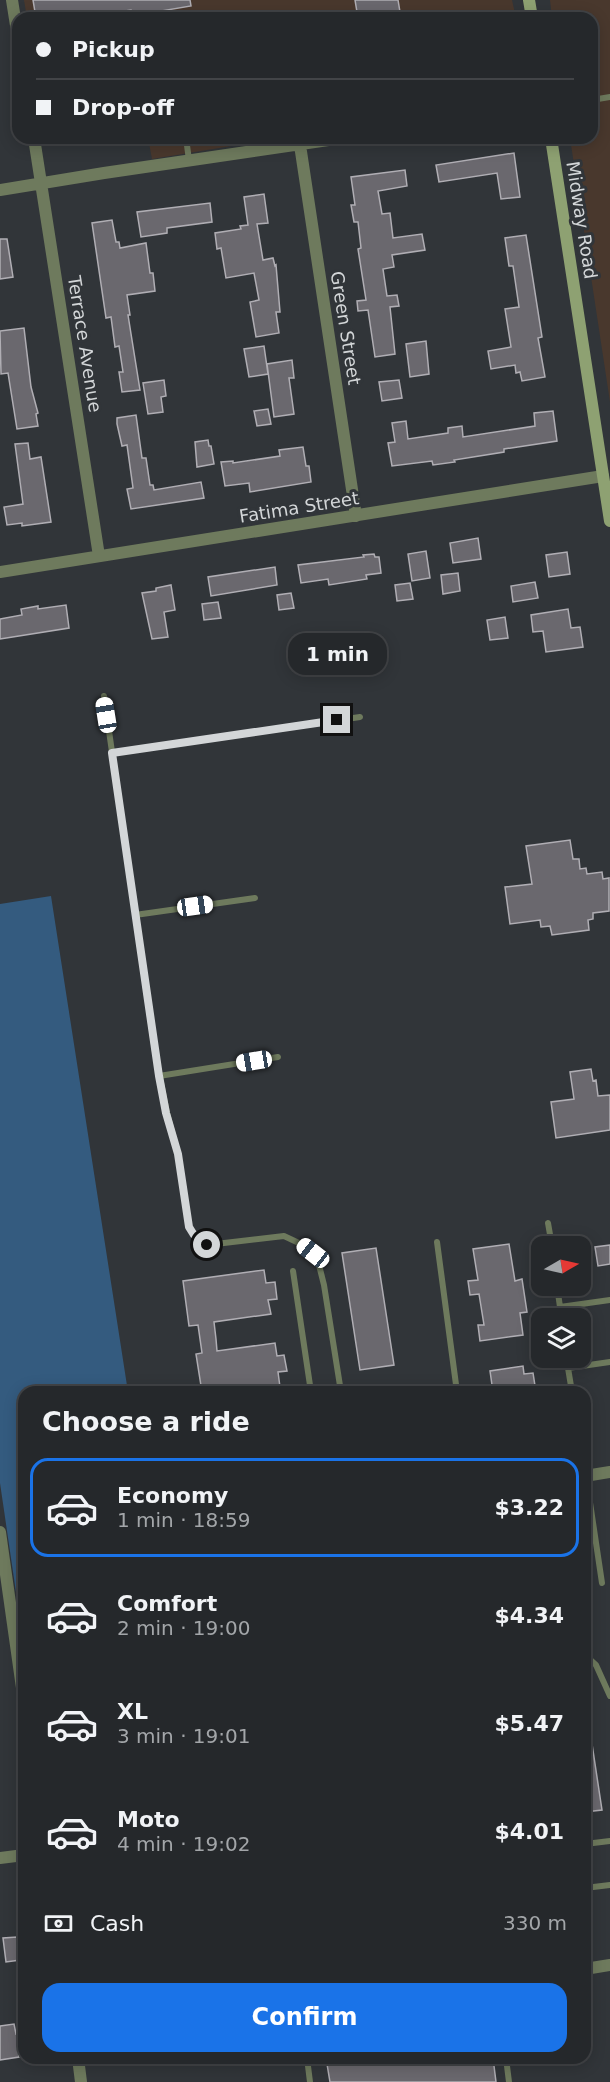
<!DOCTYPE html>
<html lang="en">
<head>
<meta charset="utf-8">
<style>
	:root { --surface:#25282b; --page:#2d3033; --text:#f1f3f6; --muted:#a3a6a9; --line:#424447; --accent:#1a73e8 }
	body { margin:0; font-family:"DejaVu Sans",sans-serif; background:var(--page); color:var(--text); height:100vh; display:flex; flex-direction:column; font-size:22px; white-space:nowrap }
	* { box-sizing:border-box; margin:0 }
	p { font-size:20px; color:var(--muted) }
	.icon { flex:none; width:33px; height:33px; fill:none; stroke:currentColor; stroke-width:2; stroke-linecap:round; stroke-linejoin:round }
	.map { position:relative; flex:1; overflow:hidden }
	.panel { position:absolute; left:18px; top:1386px; width:573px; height:678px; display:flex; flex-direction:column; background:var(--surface); border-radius:18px; box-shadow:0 3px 15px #0003,0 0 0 2px var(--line) }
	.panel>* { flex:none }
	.banner { position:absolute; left:12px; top:12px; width:586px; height:132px; border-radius:18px; box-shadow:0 3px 15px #0003,0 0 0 2px var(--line); display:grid; align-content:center; height:132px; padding:0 24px; background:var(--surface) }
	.needle { width:39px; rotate:81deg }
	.tools { position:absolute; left:531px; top:1236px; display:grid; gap:12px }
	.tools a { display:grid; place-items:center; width:60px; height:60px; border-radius:12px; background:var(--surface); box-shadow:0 3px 15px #0003,0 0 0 2px var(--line); font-size:30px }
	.end { position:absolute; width:27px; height:27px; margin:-14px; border:8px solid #d3d6d8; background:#111; box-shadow:0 0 0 3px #111 }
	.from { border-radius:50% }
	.bubble { position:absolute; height:42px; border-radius:18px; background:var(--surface); box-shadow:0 3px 15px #0003,0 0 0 2px var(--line); font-size:20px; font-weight:700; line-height:42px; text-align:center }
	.car { position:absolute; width:18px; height:36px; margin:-18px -9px; border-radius:8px; box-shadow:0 0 4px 2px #0007; background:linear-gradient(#fff 24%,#345 0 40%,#fff 0 76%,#345 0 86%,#fff 0) }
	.banner b { display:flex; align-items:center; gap:21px; height:57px; font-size:22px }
	.banner b+b { border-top:2px solid var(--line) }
	.banner i { width:15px; height:15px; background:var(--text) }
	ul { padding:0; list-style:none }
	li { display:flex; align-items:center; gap:18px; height:99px; margin:0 12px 9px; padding:0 12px; border:3px solid transparent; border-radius:18px }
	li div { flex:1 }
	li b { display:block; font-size:22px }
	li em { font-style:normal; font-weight:700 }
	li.current { border-color:var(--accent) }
	li>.icon { width:54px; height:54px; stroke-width:1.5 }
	h2 { padding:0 24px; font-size:27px; line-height:72px }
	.pay { display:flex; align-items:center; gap:15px; height:66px; padding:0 24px; font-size:22px }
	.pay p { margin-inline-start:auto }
	.button { display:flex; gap:12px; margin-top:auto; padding:12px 24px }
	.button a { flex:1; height:69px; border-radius:18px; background:var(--accent); color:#fff; font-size:24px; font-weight:700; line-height:69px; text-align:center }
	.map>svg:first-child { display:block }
</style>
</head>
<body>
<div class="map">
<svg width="610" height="2082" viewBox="0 0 610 2082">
	<rect width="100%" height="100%" fill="#313539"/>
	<path fill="#49382d" d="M24,0H512L516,18H130L129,14L105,18H27Z
		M550,0H610V402L570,138H592V18H552Z
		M148,138H280L152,159Z"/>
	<path fill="#345b7f" d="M51,896L128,1392H24V1598L17,1599L0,1483V904Z"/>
	<path fill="#6a686e" stroke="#b0aeb4" stroke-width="1.5" d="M33,0H190L191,6L132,16L131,10L76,18H36Z
		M355,0H398L401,18H358Z
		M514,153L520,197L501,199L497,173L439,182L436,165Z
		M405,170L407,186L378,191L382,214L390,213L393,238L422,234L425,250L392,255L394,267L383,269L387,296L397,295L399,306L390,307L395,354L375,357L368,310L358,311L357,301L366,300L358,249L361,248L358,222H354L351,205H355L351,177Z
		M264,194L268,223L257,224L263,260L273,258L275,266L276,265L280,312H276L279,333L256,337L250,302L259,300L254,273L226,278L221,248L217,249L215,233L241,229L240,226L248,225L244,197Z
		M210,203L212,222L167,228V233L141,237L137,212Z
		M112,220L116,242H119L120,248L146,243L150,273H153L155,291L127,295L130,315H128L140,390L122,392L119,372H123L119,346L115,347L111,317L106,318L92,223Z
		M526,235L542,337L538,338L545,377L522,381L520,372L516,373L515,365L491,369L488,351L511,347L505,309L519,307L513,266H509L505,238Z
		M0,239H7L13,277L0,279Z
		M24,328L31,387L38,413L36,414L38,426L17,429L8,373L1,374L0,331Z
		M426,341L429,374L410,377L406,344Z
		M264,346L268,374L249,377L244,349Z
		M292,360L294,378H289L294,414L274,417L267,364Z
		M164,380L166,396L161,397L163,412L148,414L143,383Z
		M399,380L402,398L382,401L379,382Z
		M268,409L271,424L257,426L254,411Z
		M553,411L557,441L504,449V452L454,460L455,462L433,465L432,461L392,466L388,443L395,442L392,423L406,421L408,439L448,433V428L462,426L463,437L535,426L534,413Z
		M136,415L142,458H146L150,485H153L154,490L201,482L204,498L131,509L127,489L133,488L127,445L122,446L117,424V418Z
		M208,440L209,446H211L214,464L197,467L195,442Z
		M28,443L30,459L41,457L51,522L22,526V523L7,525L4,507L23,504L15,444Z
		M303,447L306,466H309L311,482L250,492L249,483L225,486L221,462L233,461V463L280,456L279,450Z
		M478,538L481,559L453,563L450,543Z
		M426,551L430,578L412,581L408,554Z
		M567,552L570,574L549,577L546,555Z
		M374,554L375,557H379L381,573L366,575L367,579L329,585L328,579L301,583L298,565L364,557L363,555Z
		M275,567L277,585L211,596L208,577Z
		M458,573L460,591L443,594L441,575Z
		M535,582L538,598L513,602L511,586Z
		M410,583L413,599L397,601L395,585Z
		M171,585L175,610L164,612L168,637L152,639L142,593L156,591V588Z
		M291,593L294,608L279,610L277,595Z
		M218,602L221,618L204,620L202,604Z
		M66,605L69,628L0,639V619L22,615L21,609L38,606V609Z
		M568,609L571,628L580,627L583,647L546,652L543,631L533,632L531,615Z
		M505,617L508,638L490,640L487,620Z
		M570,840L573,859H579L580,869L586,868L587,874L602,872L603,879L609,878V911L593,913V919L588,920L589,930L552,935L550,926L541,927L540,920L510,924L505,887L532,884L526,846Z
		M591,1069L593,1081L596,1080L598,1096L610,1095V1130L556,1138L551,1102L574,1099L570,1072Z
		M509,1244L515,1281L522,1279L527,1312L520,1313L523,1335L480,1341L478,1325H484L479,1294L470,1295L468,1281L478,1280L473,1249Z
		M610,1245V1264L598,1266L595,1247Z
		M376,1248L394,1365L360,1370L342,1253Z
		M264,1270L266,1283L275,1282L277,1299L268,1300L271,1314L214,1322L216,1339L217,1351L275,1343L277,1356L284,1355L287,1371L278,1372L280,1387L241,1392H202L196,1354L202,1353L198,1325L189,1326L183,1281Z
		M523,1366L524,1374L533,1373L536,1392H493L490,1371Z
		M585,1744H592L602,1810L585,1812Z
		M17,1937L20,1960L6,1962L3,1938Z
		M14,2024L16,2034L21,2033L23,2046L18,2047L19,2057L0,2060V2026Z
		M326,2058H493L496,2082H330Z"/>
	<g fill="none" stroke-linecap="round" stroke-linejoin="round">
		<path stroke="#6e7a5d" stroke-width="6" d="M592,100L610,97
			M186,138L189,160
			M104,696L155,1052L167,1113L178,1154L189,1227L194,1235L207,1245L284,1236L301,1244L313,1253L319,1265L324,1285L341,1392
			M112,753L360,717
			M135,915L255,898
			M159,1076L278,1057
			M548,1223L552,1246
			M437,1242L457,1392
			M293,1271L311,1392
			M557,1286L560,1307
			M562,1318L560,1307L610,1300
			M567,1358L568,1368
			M572,1392L568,1368L610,1362
			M585,1469L602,1583
			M585,1655L596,1665L610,1696
			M585,1844L610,1841
			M585,1888L610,1885
			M307,2058L310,2082
			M506,2058L509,2082"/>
		<path stroke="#6e7a5d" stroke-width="12" d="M12,0L18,38
			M34,138L99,556
			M300,145L356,516
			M0,190L104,173L342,138
			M0,572L603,476
			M585,1476L610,1472
			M0,1532L24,1702
			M0,1858L24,1855
			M585,1969L610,1965
			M78,2058L81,2082"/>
		<path stroke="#8ea172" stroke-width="12" d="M529,0L532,18
			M551,138L610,521"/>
	</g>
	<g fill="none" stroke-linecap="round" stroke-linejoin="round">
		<path stroke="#d3d6d8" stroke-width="8" d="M207,1245L194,1235L189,1227L178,1154L166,1113L159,1076L112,753L337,720"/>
	</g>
	<g text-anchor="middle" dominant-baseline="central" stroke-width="6" stroke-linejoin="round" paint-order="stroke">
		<g font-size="18" fill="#d3d6d8" stroke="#313539">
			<text transform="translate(582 220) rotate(81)">Midway Road</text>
			<text transform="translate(346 328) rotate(81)">Green Street</text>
			<text transform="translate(85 344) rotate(81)">Terrace Avenue</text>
			<text transform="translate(299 507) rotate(-9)">Fatima Street</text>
		</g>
	</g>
</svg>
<div class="tools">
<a><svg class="needle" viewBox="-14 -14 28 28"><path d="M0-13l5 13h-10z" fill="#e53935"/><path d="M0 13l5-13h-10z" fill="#a3a6a9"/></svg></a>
<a><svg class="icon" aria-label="layers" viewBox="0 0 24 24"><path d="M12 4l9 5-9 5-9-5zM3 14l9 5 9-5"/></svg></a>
</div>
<i class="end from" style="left:207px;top:1245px"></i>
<i class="end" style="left:337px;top:720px"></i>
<div class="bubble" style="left:288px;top:633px;width:99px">1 min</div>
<i class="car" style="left:106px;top:715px;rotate:351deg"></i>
<i class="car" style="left:195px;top:906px;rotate:82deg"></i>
<i class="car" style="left:254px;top:1061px;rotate:261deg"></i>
<i class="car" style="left:313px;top:1253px;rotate:308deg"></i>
<div class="banner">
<b><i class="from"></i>Pickup</b>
<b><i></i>Drop-off</b>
</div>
<section class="panel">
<h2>Choose a ride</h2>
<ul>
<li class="current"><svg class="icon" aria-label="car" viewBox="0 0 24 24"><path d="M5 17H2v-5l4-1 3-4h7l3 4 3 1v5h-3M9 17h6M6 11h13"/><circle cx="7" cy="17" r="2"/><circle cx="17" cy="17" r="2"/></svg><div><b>Economy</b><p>1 min · 18:59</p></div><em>$3.22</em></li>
<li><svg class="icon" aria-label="car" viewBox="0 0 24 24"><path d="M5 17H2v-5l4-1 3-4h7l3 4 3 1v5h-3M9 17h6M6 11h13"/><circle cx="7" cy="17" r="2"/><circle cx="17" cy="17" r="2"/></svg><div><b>Comfort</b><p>2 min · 19:00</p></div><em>$4.34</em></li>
<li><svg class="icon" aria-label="car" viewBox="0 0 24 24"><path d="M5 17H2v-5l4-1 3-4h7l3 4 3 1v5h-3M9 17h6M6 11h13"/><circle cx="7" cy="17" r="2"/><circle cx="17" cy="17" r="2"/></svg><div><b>XL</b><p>3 min · 19:01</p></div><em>$5.47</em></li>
<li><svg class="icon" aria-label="car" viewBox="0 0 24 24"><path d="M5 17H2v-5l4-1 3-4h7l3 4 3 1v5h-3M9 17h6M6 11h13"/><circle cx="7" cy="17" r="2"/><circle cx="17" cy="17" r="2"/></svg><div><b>Moto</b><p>4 min · 19:02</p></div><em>$4.01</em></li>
</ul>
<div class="pay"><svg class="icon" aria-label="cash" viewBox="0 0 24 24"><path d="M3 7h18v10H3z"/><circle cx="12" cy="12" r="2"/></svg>Cash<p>330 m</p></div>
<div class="button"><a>Confirm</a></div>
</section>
</div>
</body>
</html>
